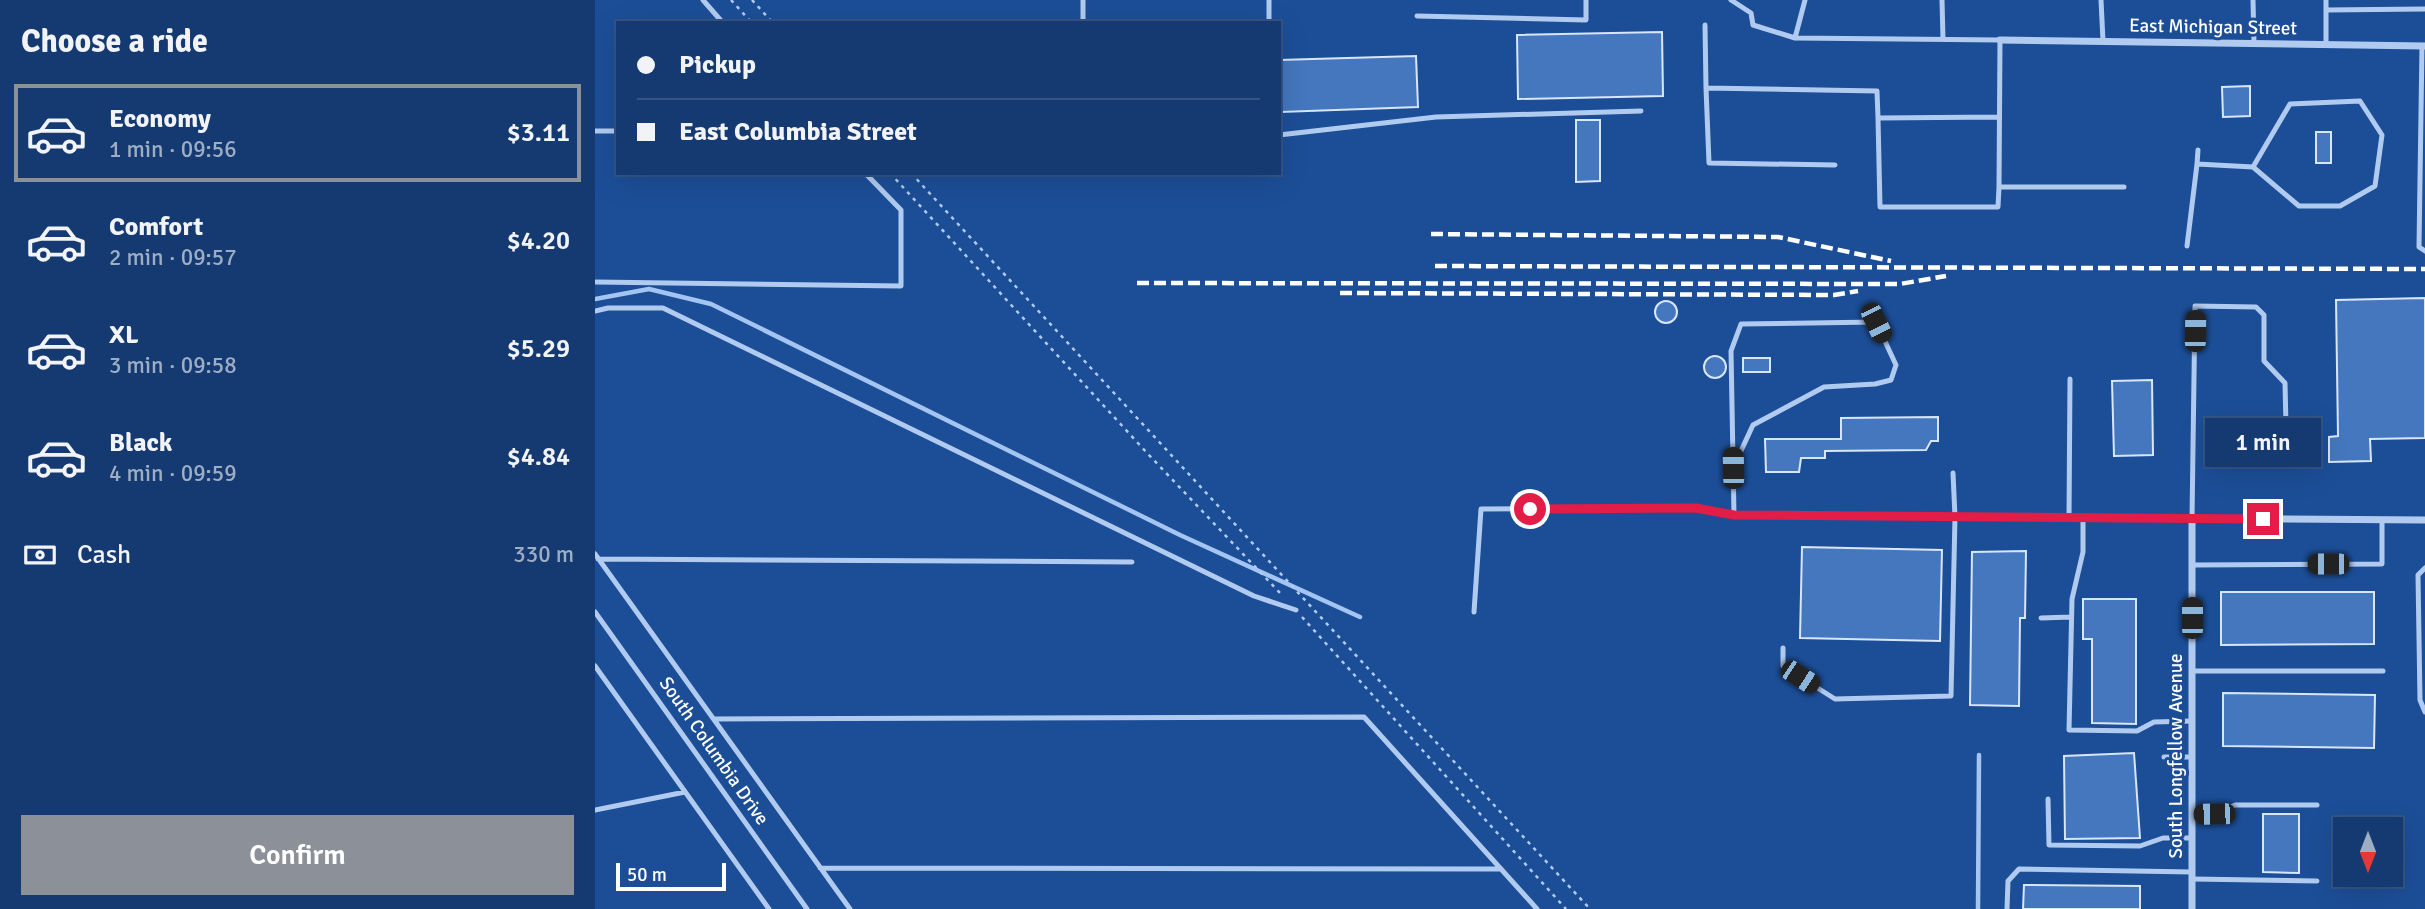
<!DOCTYPE html>
<html lang="en">
<head>
<meta charset="utf-8">
<style>
	:root { --surface:#153a71; --page:#224579; --text:#f1f3f6; --muted:#9dadc3; --line:#345484; --accent:#8c9099 }
	body { margin:0; font-family:Signika,sans-serif; background:var(--page); color:var(--text); height:100vh; display:flex; flex-direction:column; font-size:26px; white-space:nowrap }
	* { box-sizing:border-box; margin:0 }
	p { font-size:23px; color:var(--muted) }
	.icon { flex:none; width:38px; height:38px; fill:none; stroke:currentColor; stroke-width:2; stroke-linecap:round; stroke-linejoin:round }
	.map { position:relative; flex:1; overflow:hidden }
	.panel { display:flex; flex-direction:column; background:var(--surface); width:595px }
	.panel>* { flex:none }
	.guide { position:absolute; left:21px; top:21px; width:665px; height:154px; border-radius:0px; box-shadow:0 7px 28px #0002,0 0 0 2px var(--line); display:grid; align-content:center; height:154px; padding:0 21px; background:var(--surface) }
	.needle { width:46px; rotate:180deg }
	.tools { position:absolute; left:1738px; top:817px; display:grid; gap:14px }
	.tools a { display:grid; place-items:center; width:70px; height:70px; border-radius:0px; background:var(--surface); box-shadow:0 7px 28px #0002,0 0 0 2px var(--line); font-size:35px }
	.scale { position:absolute; left:21px; bottom:18px; width:110px; box-sizing:border-box; padding-left:7px; border:4px solid #fff; border-top:0; font-size:19px; line-height:24px; white-space:nowrap; color:#fff; -webkit-text-stroke:5px #1c4e97; paint-order:stroke }
	.end { position:absolute; width:32px; height:32px; margin:-16px; border:9px solid #e11d48; background:#fff; box-shadow:0 0 0 4px #fff }
	.from { border-radius:50% }
	.bubble { position:absolute; height:49px; border-radius:0px; background:var(--surface); box-shadow:0 7px 28px #0002,0 0 0 2px var(--line); font-size:23px; font-weight:600; line-height:49px; text-align:center }
	.car { position:absolute; width:21px; height:42px; margin:-21px -10px; border-radius:9px; box-shadow:0 0 5px 2px #0007; background:linear-gradient(#222 24%,#8ab4d8 0 40%,#222 0 76%,#8ab4d8 0 86%,#222 0) }
	.guide b { display:flex; align-items:center; gap:24px; height:66px; font-size:26px }
	.guide b+b { border-top:2px solid var(--line) }
	.guide i { width:18px; height:18px; background:var(--text) }
	ul { padding:0; list-style:none }
	li { display:flex; align-items:center; gap:21px; height:98px; margin:0 14px 10px; padding:0 7px; border:4px solid transparent; border-radius:0px }
	li div { flex:1 }
	li b { display:block; font-size:26px }
	li em { font-style:normal; font-weight:600 }
	li.on { border-color:var(--accent) }
	li>.icon { width:63px; height:63px; stroke-width:1.5 }
	h2 { padding:0 21px; font-size:32px; line-height:84px }
	.pay { display:flex; align-items:center; gap:18px; height:77px; padding:0 21px; font-size:26px }
	.pay p { margin-inline-start:auto }
	.primary-button { display:flex; gap:14px; margin-top:auto; padding:14px 21px }
	.primary-button a { flex:1; height:80px; border-radius:0px; background:var(--accent); color:#fff; font-size:28px; font-weight:600; line-height:80px; text-align:center }
	main { display:flex; flex:1; min-height:0 }
	.map>svg:first-child { display:block }
</style>
</head>
<body>
<main>
<section class="panel">
<h2>Choose a ride</h2>
<ul>
<li class="on"><svg class="icon" aria-label="car" viewBox="0 0 24 24"><path d="M5 17H2v-5l4-1 3-4h7l3 4 3 1v5h-3M9 17h6M6 11h13"/><circle cx="7" cy="17" r="2"/><circle cx="17" cy="17" r="2"/></svg><div><b>Economy</b><p>1 min · 09:56</p></div><em>$3.11</em></li>
<li><svg class="icon" aria-label="car" viewBox="0 0 24 24"><path d="M5 17H2v-5l4-1 3-4h7l3 4 3 1v5h-3M9 17h6M6 11h13"/><circle cx="7" cy="17" r="2"/><circle cx="17" cy="17" r="2"/></svg><div><b>Comfort</b><p>2 min · 09:57</p></div><em>$4.20</em></li>
<li><svg class="icon" aria-label="car" viewBox="0 0 24 24"><path d="M5 17H2v-5l4-1 3-4h7l3 4 3 1v5h-3M9 17h6M6 11h13"/><circle cx="7" cy="17" r="2"/><circle cx="17" cy="17" r="2"/></svg><div><b>XL</b><p>3 min · 09:58</p></div><em>$5.29</em></li>
<li><svg class="icon" aria-label="car" viewBox="0 0 24 24"><path d="M5 17H2v-5l4-1 3-4h7l3 4 3 1v5h-3M9 17h6M6 11h13"/><circle cx="7" cy="17" r="2"/><circle cx="17" cy="17" r="2"/></svg><div><b>Black</b><p>4 min · 09:59</p></div><em>$4.84</em></li>
</ul>
<div class="pay"><svg class="icon" aria-label="cash" viewBox="0 0 24 24"><path d="M3 7h18v10H3z"/><circle cx="12" cy="12" r="2"/></svg>Cash<p>330 m</p></div>
<div class="primary-button"><a>Confirm</a></div>
</section>
<div class="map">
<svg width="1830" height="909" viewBox="0 0 1830 909">
	<rect width="100%" height="100%" fill="#1c4e97"/>
	<g fill="none" stroke-linecap="round" stroke-linejoin="round">
		<path stroke="#a4c5f1" stroke-width="4.5" d="M0,299L54,289L116,304L585,535L765,617
			M1383,909L1384,755"/>
	</g>
	<path fill="#4477be" stroke="#d7e6fb" stroke-width="2" d="M1067,32L1068,96L923,99L922,35Z
		M821,56L823,107L686,112L684,60Z
		M1655,86V116L1628,117L1627,87Z
		M981,120H1005V181L981,182Z
		M1721,132H1736V163H1721Z
		M1830,298V438L1775,439L1776,461L1734,462V437L1743,436L1741,300Z
		M1060 312a11 11 0 1 1 22 0a11 11 0 1 1-22 0Z
		M1109 367a11 11 0 1 1 22 0a11 11 0 1 1-22 0Z
		M1148,358H1175V372H1148Z
		M1557,380L1558,455L1519,456L1517,381Z
		M1343,417V441H1336L1331,450L1230,451V458H1206L1204,472H1171L1170,439H1246V418Z
		M1207,547L1347,550L1345,641L1205,638Z
		M1431,551L1430,618H1425L1424,706L1375,705L1377,552Z
		M1626,592H1779V644L1626,645Z
		M1488,599H1541V724L1497,723V639H1488Z
		M1628,693L1780,695L1779,748L1628,746Z
		M1539,753L1545,838L1470,839L1469,756Z
		M1668,814H1704V873L1668,872Z
		M1429,885L1545,886V909H1428Z"/>
	<g fill="none" stroke-linecap="round" stroke-linejoin="round">
		<path stroke="#b1cbf0" stroke-width="2.5" stroke-dasharray="3.5 5" stroke-linecap="butt" d="M136,0L157,23
			M157,0L178,23
			M295,173L553,454L686,594
			M316,173L995,909
			M707,617L971,909"/>
		<path stroke="#b1cbf0" stroke-width="5" d="M108,0L128,23
			M1136,0L1156,13L1158,25L1200,38L1405,40L1404,187H1529
			M1347,0L1348,39
			M1506,0L1508,41
			M1658,0L1659,44
			M1731,10L1830,9
			M822,16L991,20V0
			M488,23V0
			M674,23V0
			M1110,25L1111,88
			M1200,38L1210,0
			M1731,45V0
			M1827,46L1824,247L1830,251
			M1283,118L1285,207H1403L1404,187
			M0,131H23
			M684,135L841,117L1046,111
			M1603,150L1602,164L1658,167L1704,206H1745L1780,186L1787,135L1765,101L1695,104L1658,167
			M1240,165L1114,163L1111,88L1282,91L1283,118L1403,117
			M1592,246L1602,164
			M0,282L306,286V210L270,173
			M0,311L13,308H68L659,596L701,610
			M1474,518L1475,379
			M1488,518V552L1477,599L1474,730L1542,731L1559,722L1597,721
			M1597,519L1600,306L1661,307L1669,315V361L1690,383L1691,427
			M0,554L255,909
			M3,559L537,562
			M1597,565L1787,564V520
			M1830,568L1823,575L1825,700L1830,712
			M0,612L212,909
			M879,612L886,509L1101,508L1139,515L1136,351L1146,324L1281,322L1301,365L1296,380L1280,384L1229,387L1158,425L1138,468
			M1446,618L1476,617
			M1188,648V666L1240,699L1356,696L1360,517L1358,473
			M0,666L174,909
			M1597,671H1788
			M119,719L769,717L942,909
			M1569,757H1597
			M1453,799L1454,845L1545,846L1568,838H1597
			M0,810L90,792
			M1597,814H1619L1640,805H1722
			M225,868L906,869
			M1597,879L1722,881
			M1412,909L1413,881L1424,869L1597,872"/>
		<path stroke="#b1cbf0" stroke-width="7" d="M1405,40L1830,46
			M1139,515L1830,520
			M1597,909V519"/>
		<path stroke="#fff" stroke-width="4.5" stroke-dasharray="12 5" stroke-linecap="butt" d="M836,234L1183,237L1296,261
			M840,266L1830,269
			M542,283L1305,284L1351,276
			M745,293L1239,295L1263,291"/>
	</g>
	<g fill="none" stroke-linecap="round" stroke-linejoin="round">
		<path stroke="#e11d48" stroke-width="9" d="M935,509L1101,508L1139,515L1668,519"/>
	</g>
	<g text-anchor="middle" dominant-baseline="central" stroke-width="6" stroke-linejoin="round" paint-order="stroke">
		<g font-size="19" fill="#fff" stroke="#1c4e97">
			<text transform="translate(1618 27) rotate(1)">East Michigan Street</text>
			<text transform="translate(119 751) rotate(55)">South Columbia Drive</text>
			<text transform="translate(1581 756) rotate(-90)">South Longfellow Avenue</text>
		</g>
	</g>
</svg>
<div class="tools">
<a><svg class="needle" viewBox="-14 -14 28 28"><path d="M0-13l5 13h-10z" fill="#e53935"/><path d="M0 13l5-13h-10z" fill="#9dadc3"/></svg></a>
</div>
<div class="scale">50 m</div>
<i class="end from" style="left:935px;top:509px"></i>
<i class="end" style="left:1668px;top:519px"></i>
<div class="bubble" style="left:1610px;top:418px;width:116px">1 min</div>
<i class="car" style="left:1281px;top:323px;rotate:154deg"></i>
<i class="car" style="left:1600px;top:331px;rotate:1deg"></i>
<i class="car" style="left:1138px;top:468px;rotate:359deg"></i>
<i class="car" style="left:1733px;top:564px;rotate:270deg"></i>
<i class="car" style="left:1597px;top:618px;rotate:0deg"></i>
<i class="car" style="left:1205px;top:677px;rotate:123deg"></i>
<i class="car" style="left:1619px;top:814px;rotate:269deg"></i>
<div class="guide">
<b><i class="from"></i>Pickup</b>
<b><i></i>East Columbia Street</b>
</div>
</div>
</main>
</body>
</html>
